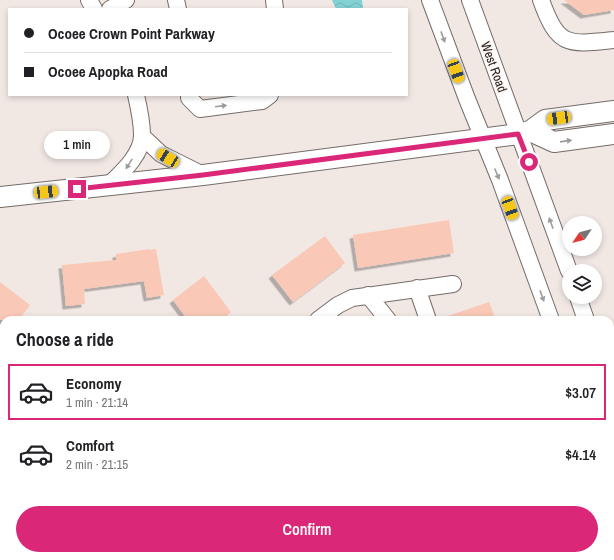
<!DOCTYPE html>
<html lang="en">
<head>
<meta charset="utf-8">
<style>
	:root { --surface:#fff; --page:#f6f6f6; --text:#202124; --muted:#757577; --line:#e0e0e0; --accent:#db2777 }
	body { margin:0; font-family:"Archivo Narrow",sans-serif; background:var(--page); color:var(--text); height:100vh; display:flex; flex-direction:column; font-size:15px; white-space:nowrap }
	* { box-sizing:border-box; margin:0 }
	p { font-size:13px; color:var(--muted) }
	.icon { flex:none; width:22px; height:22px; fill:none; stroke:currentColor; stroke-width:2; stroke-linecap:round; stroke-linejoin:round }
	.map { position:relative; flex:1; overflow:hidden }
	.sheet { position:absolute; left:0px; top:316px; width:614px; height:244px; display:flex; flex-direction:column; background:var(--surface); border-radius:12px 12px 0 0; box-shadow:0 2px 6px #0003 }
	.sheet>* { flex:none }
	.guide { position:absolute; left:8px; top:8px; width:400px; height:88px; border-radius:0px; box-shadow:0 2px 6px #0003; display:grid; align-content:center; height:88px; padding:0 16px; background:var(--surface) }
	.needle { width:26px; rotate:235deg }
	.controls { position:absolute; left:562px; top:216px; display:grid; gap:8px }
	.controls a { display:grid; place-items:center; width:40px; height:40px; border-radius:50%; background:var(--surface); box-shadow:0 2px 6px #0003; font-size:20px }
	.end { position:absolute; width:18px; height:18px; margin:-9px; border:5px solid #db2777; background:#fff; box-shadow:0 0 0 2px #fff }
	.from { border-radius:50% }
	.bubble { position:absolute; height:28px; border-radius:14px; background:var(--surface); box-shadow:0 2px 6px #0003; font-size:13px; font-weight:600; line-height:28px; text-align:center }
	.car { position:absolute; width:12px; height:24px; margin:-12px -6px; border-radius:5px; box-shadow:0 0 3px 1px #0007; background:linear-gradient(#f5c518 24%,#345 0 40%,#f5c518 0 76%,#345 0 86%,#f5c518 0) }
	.guide b { display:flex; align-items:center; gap:14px; height:38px; font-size:15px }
	.guide b+b { border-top:1px solid var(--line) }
	.guide i { width:10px; height:10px; background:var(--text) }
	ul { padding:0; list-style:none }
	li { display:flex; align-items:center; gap:12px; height:56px; margin:0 8px 6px; padding:0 8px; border:2px solid transparent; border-radius:0px }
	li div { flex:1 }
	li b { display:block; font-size:15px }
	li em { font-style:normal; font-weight:600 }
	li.on { border-color:var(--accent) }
	li>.icon { width:36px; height:36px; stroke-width:1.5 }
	h2 { padding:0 16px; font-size:18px; line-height:48px }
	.action { display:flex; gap:8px; margin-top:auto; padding:8px 16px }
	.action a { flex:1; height:46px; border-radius:24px; background:var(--accent); color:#fff; font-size:16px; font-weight:600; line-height:46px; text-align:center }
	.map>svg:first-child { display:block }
</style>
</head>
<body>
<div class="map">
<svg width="614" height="560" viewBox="0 0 614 560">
	<defs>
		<pattern id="water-waves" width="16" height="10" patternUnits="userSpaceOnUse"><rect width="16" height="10" fill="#83d2d3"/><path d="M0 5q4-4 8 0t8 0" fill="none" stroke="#71b4b5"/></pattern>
		<filter id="shadow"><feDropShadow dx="-3.5" dy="3.5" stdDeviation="0" flood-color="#0004"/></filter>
	</defs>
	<rect width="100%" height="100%" fill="#f1e8e4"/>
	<path fill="url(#water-waves)" d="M332,0H362L363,9H336Z"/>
	<path fill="#fac8b6" filter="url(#shadow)" d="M564,0H614V10L584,15Z
		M449,220L454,253L358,268L353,235Z
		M325,236L345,263L293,302L272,275Z
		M149,249V250L156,249L164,295L147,298L144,281L84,289L85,304L66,306L62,265L116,260V254Z
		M204,276L231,312L221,320H188L173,300Z
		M0,282L30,305L19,320H0Z
		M489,302L496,320H443L442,318Z"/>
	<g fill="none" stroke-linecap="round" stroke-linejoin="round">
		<defs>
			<path id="minor" d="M89,0L94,9
				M176,0L178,9
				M274,0L275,9
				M430,0L467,99L500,180L551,320
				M470,0L569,271
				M541,0C558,47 567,45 614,40
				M110,9L126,0
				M189,95V98L200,109L262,101L270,95
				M142,136L161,154L203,175
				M108,186C121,173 142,155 142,135C142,122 139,108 136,95
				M417,288L428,320
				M368,295L388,320
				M578,297L586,320
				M318,320L338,305L352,298L453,284
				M610,385L614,397
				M0,402L4,408
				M610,483L614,494
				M610,515L614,513
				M0,527L4,524
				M610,547L614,546
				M231,556L234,560
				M487,556L490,560
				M557,556L560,560
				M184,560L189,556
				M319,560L324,556
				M526,560L532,556
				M583,560L591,556"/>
			<path id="major" d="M530,131L554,142L614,134
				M0,197L203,175L519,134L530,131L545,120L614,111"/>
		</defs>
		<use href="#minor" stroke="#746c68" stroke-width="18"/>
		<use href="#major" stroke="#746c68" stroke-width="22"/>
		<use href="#minor" stroke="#fff" stroke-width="16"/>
		<use href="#major" stroke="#fff" stroke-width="20"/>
	</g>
	<defs><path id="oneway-solid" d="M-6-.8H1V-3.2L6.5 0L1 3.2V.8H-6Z"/></defs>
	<g fill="#9e9c9c">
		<use href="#oneway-solid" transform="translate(443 37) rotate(70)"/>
		<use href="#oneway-solid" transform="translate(221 106) rotate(-7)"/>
		<use href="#oneway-solid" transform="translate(566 141) rotate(-8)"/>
		<use href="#oneway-solid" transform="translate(129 164) rotate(122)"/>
		<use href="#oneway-solid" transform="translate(497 174) rotate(67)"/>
		<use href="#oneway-solid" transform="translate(551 223) rotate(-110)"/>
		<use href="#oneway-solid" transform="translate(542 296) rotate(70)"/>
	</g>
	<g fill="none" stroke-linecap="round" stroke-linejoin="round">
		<path stroke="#db2777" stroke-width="5" d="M77,189L203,175L518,134L529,162"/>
	</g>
	<g text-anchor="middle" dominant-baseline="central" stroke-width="3" stroke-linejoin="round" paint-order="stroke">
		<g font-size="13" fill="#282423" stroke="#fef5f1">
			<text transform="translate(494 67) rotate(70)">West Road</text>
		</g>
	</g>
</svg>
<div class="controls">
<a><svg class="needle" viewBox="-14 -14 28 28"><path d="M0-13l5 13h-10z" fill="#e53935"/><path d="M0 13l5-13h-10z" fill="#757577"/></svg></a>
<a><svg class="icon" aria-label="layers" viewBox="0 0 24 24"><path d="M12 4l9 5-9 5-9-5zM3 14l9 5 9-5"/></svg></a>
</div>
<i class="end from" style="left:529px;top:162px"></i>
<i class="end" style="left:77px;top:189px"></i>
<div class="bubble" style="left:44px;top:131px;width:66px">1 min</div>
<i class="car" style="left:456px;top:71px;rotate:160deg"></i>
<i class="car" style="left:559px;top:118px;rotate:262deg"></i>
<i class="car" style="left:168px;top:158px;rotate:302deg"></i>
<i class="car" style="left:46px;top:192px;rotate:84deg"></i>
<i class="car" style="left:510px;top:208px;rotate:160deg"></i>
<div class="guide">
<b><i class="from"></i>Ocoee Crown Point Parkway</b>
<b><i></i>Ocoee Apopka Road</b>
</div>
<section class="sheet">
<h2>Choose a ride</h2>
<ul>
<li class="on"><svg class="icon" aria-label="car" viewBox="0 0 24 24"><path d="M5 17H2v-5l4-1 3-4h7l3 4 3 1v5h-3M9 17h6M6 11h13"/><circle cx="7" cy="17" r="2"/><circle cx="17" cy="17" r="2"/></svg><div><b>Economy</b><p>1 min · 21:14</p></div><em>$3.07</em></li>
<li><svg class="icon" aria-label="car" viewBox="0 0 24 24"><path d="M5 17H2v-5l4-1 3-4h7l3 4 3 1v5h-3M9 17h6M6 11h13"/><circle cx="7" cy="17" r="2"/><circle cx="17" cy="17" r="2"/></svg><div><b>Comfort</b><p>2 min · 21:15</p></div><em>$4.14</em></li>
</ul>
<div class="action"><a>Confirm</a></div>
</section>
</div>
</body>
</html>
